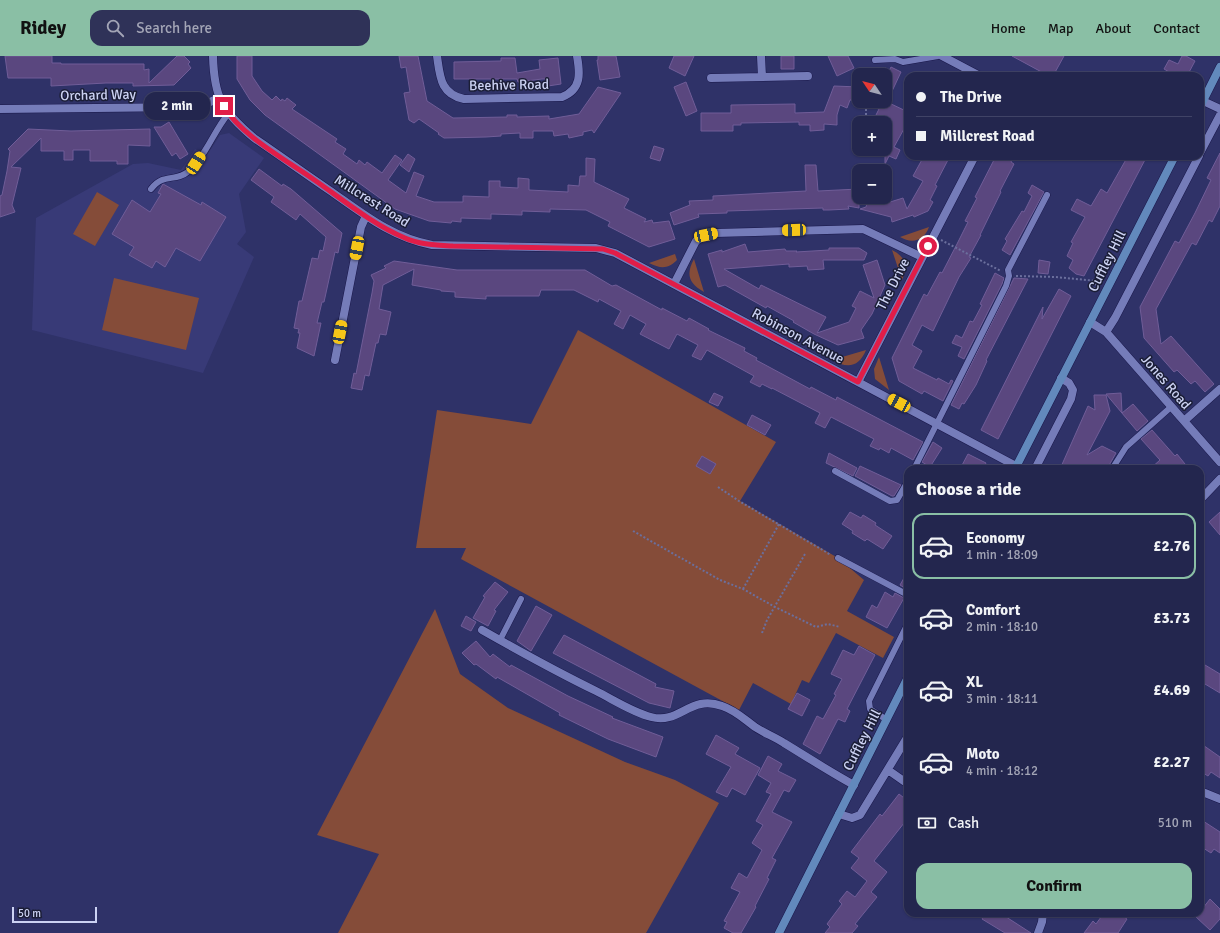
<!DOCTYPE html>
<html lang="en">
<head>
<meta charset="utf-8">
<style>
	:root { --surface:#23264e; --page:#2f3258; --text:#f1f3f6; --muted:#a3a5b6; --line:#404366; --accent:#8abfa5 }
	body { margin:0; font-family:Signika,sans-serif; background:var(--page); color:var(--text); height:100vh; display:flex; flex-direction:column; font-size:15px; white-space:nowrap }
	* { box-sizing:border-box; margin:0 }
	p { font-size:13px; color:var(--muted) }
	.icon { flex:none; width:22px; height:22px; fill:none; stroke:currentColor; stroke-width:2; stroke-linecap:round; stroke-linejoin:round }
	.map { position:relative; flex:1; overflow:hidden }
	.side { position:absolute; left:904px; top:409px; width:300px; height:452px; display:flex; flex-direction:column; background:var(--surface); border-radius:12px; box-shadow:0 1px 3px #0004,0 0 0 1px var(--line) }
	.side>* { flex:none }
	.hud { position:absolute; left:904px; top:16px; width:300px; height:88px; border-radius:12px; box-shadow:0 1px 3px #0004,0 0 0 1px var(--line); display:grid; align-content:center; height:88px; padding:0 12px; background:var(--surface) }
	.needle { width:26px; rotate:305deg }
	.buttons { position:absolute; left:852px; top:12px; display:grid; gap:8px }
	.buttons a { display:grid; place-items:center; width:40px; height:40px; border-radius:8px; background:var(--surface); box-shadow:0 1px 3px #0004,0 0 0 1px var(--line); font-size:20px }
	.scale { position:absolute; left:12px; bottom:10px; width:85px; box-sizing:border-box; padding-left:4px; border:2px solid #ccd2f3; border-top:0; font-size:11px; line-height:14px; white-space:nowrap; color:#ccd2f3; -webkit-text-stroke:3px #1b1e36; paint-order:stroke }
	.end { position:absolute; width:18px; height:18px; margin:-9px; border:5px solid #e11d48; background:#fff; box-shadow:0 0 0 2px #fff }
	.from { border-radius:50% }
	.bubble { position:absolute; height:28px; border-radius:12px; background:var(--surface); box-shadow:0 1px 3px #0004,0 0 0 1px var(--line); font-size:13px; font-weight:700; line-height:28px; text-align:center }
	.car { position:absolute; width:12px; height:24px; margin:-12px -6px; border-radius:5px; box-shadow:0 0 3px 1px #0007; background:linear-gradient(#f5c518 24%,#345 0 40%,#f5c518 0 76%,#345 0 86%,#f5c518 0) }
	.hud b { display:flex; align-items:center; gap:14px; height:38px; font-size:15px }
	.hud b+b { border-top:1px solid var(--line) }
	.hud i { width:10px; height:10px; background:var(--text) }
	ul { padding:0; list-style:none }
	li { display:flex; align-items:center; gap:12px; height:66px; margin:0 8px 6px; padding:0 4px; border:2px solid transparent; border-radius:12px }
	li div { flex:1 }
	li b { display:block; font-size:15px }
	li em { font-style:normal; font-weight:700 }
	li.on { border-color:var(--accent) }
	li>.icon { width:36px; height:36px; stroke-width:1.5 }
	h2 { padding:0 12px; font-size:18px; line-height:48px }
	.pay { display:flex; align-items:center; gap:10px; height:44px; padding:0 12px; font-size:15px }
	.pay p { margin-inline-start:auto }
	.action { display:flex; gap:8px; margin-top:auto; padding:8px 12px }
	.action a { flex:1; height:46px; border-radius:12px; background:var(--accent); color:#111; font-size:16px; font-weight:700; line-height:46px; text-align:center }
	header { display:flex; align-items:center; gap:24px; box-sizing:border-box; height:56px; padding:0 20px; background:var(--accent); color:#111 }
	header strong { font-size:19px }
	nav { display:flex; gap:22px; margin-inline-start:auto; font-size:14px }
	.search { width:280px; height:36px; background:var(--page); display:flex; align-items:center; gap:10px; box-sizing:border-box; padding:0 14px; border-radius:12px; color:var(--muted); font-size:15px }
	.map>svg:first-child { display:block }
</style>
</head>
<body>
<header>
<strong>Ridey</strong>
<div class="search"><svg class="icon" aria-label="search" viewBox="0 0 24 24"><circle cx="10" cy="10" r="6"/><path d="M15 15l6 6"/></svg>Search here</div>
<nav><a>Home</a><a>Map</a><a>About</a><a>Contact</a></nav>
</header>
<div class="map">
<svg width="1220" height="877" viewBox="0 0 1220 877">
	<rect width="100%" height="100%" fill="#2f3268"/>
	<path fill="#383a77" d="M229,77L264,102L239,138L246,176L237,188L254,201L203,317L32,274L36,162L133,108L148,107L181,114L195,93L207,99L220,79Z"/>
	<path fill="#854c39" d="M97,136L119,149L95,190L73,178Z
		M929,171C924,185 912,188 900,181Z
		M892,194C906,201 908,211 902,224Z
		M675,198L677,204C668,213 661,213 649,207Z
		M694,203L704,236C688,227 686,218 694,203Z
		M114,222L199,242L186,294L102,274Z
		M578,274L776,386L740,445L838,502L864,524L847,555L894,581L883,602L836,577L809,627L802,624L791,648L753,627L739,654L461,503L466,492H416L437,354L531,368Z
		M866,294C859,311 848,313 832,304Z
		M879,301L889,334L875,323L874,313Z
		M435,553L460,618L508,652L625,706L675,724L719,747L646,877H338L379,798L317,779Z"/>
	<path fill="#5a477f" stroke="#705d98" d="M5,0H52V7H61V8H144V14L149,13V27L177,0H184L190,6L188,8L191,12L174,29L133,30V27H106L51,30V22H8Z
		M237,0H252V20L262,35L272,44L276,40L281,45L282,43L285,45L287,42L296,49L292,53L337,83L335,86L346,93L343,98L357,108L359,104L365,109L367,106L382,117L395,99L402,104L388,124L406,137L414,116L424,120L416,140L434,146H463V140L489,141V125H500V131L518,132V122L529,123V134L568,136V129L579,130L580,120H586V102L595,103L594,126L629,143L624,152L646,163L644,166L652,164L653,167L669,165L675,183L649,191L608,170L610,166L586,154L550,153V156L522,155V159L491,158V163L461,162V166L452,165L451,167L429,165L395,153L265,59L250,44L237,23Z
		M399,0H418L427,45L453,62L507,61V59H517V61L549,60V63L579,58L598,31L621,37L594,77L592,74L583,76V79L569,82L568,78L554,80L553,75H533V82H520V77L501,78V80L486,81L444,82L438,78L439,77L419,63L414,67L409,64L404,37L410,36L406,11L401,12Z
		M598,0H616L620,21L600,24L597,4H598Z
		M674,0H694L685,20L669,12Z
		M781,0H794V13H781Z
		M828,0H848L854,12L837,20Z
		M1012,0H1064L1053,20H1049Z
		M1182,0H1186L1195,5L1187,20H1169L1171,17L1164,13L1169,4L1178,8Z
		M501,2H515L517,17L540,13L539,4L558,2L561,28L548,30L547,23H542L518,26L517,23H454V6L501,5Z
		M891,11L901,16L887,46L908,56V62L904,70L905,71L894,91L900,94L896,103L889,100L885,108V67L874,63L879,53L875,52L879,45H885V23Z
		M686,26L697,55L686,60L674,31Z
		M834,30L859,31V44H850L847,52L840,49L837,59V69L824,68V74L810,75V69H799V66L741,67V69H733V75H701V57H731V49L795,48V57L824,56Z
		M169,66L188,98L180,103L176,97L172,100L154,71H161Z
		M28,73L71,75L150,73V90L128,89V108H117V105H90V94H73V104H64V95H41V82L11,111L21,112L12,149L15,156L0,161V140L2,139L7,115L10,95L8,93Z
		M654,90L664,93L660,105L650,102Z
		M1220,97V150L1212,166L1209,164L1196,189L1192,187L1156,253L1161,288L1171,280L1214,328L1205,336L1195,325L1191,328L1177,314L1174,316L1144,282L1140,251L1175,185L1179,187L1195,157L1211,124L1207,122Z
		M408,98L415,103L409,116L400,109Z
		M924,100H950L935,129L937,130L930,144L933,146L928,155L914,161L913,159L892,166L891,161L860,153L866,151L869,141H881L880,147L886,144L887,147L903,142L907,153L923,125L913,120Z
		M996,100H1014L1011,106L1014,108L1000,135L1001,136L980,179H981L969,201L971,202L959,221L933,275L922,269L912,289L922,295L913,312L937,324L938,322L949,328L951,324L953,325L943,345L924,335L922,338L899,325L892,302L924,238L927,240L940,216L942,217L957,188L968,166L965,165L977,142L975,141Z
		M1128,100H1147L1084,220L1076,218L1069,212L1073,204L1067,200L1073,187L1071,186L1085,161L1071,154L1077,143L1091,150L1101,133L1107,137Z
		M805,109H816L818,135L859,133V152L848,150L849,153L829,154H823V152L727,155V157L698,158L699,161L674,169L670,157L690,149L689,145L713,144V140L806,135Z
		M259,113L282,130L283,128L291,133L342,177L338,197L335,196L324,246H322L317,267H321L314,300L297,292L300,277H298L299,273L294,272L299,245H302L312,202L318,203L320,194L323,195L326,181L300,158L296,164L271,146L274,141L251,124Z
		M163,128L201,149L202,146L226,161L200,205L176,192L165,211L156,205L152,212L129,199L134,191L112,178L132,144L150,156L161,138L158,137Z
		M1032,129L1044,136L1010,199L1002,194L1007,185L1005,183L1022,155L1024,156L1032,140L1028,137Z
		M745,188L748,196L785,193L786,195H797L796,196L829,194V192H859L867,197L864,204H823L824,213L808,214L807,210L789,211V208L724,213L759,233L761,229L826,261L817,277L849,266L856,252L852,250L860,235L874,242L863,209L877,204L885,229L872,258L861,274L864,282L838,289L814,278L793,266L794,265L767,250L766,252L725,229L718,231L708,198L722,194V196Z
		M1039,204L1050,206L1048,218L1038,217Z
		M394,205L457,214H585L612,230L616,229L662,254V252L687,265L689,262L709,273L708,274L745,292L744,295L757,302L756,304L810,333L811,331L836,344L837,341L923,386L913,404L891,392L889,397L880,392L879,394L870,390L874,383L831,361L825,372L815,367L820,357L772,332V333L762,328L760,331L750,326L754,320L723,303L707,294L701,304L692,300L698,289L677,278L669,293L640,278L646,268L630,259L623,273L614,268L621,255L599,243L598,246L574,234H541L539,240H486V243L455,241V236L441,235V234L412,229L414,213L383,229L379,253L391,256L386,279L380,278L378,287H376L369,320L365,319L362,334L351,332L354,317L356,318L372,237L374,225L371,219L386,212L384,210Z
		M995,217L1004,222L1002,228L964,303L958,300L962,291L952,287L956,279L962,282L970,265L973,266L982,249L980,248Z
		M1014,222L1028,223L986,304L987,305L976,329L964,348L962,347L959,353L951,349Z
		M1059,233L1071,240L998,383L981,374L1043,251L1042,263Z
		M714,337L723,341L718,350L709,346Z
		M1121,337L1122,357L1133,348L1148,365L1137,375L1106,338Z
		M1094,339H1106L1110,355L1087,399L1102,390L1116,397L1107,413H1060L1088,350L1095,354Z
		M752,359L771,369L765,379L747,369Z
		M1152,374L1175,400L1177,398L1189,413H1150L1160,404L1141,383Z
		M933,386L942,392L930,411L922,406Z
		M829,397L857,412L853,420L826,407Z
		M968,398L986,407L983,413H960Z
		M702,400L716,408L710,418L696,410Z
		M860,410L901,429L894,440H892L855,420Z
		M850,456L861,462L863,459L876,467L875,469L892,480L883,493L867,483L865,485L852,477L853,475L842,468Z
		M1220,456V479L1209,466Z
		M908,515V534L900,529Z
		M495,526L508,536L494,554L496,555L488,570L473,562L485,541L483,540Z
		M885,536L893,541L895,537L904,542L887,572L866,561L872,549L877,552Z
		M536,550L552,559L531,595L517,585Z
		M466,560L476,566L471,575L461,570Z
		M564,579L656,628L655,631L674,635L670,652L649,647L553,597Z
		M476,585L490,601L493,598L510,611L511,609L568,640L613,661L612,662L663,681L656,701L608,683L559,659L560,657L497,621L496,623L476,608L474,609L462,597Z
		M859,590L875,599L847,653L850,655L845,666L838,663L820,698L803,688L817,660L823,663L836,639L834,638L842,623L831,618L843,594L854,599Z
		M1200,606L1220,618V637L1200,625Z
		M797,637L810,644L802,660L788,653Z
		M716,679L739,692L735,698L760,712L745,739L732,732L727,741L716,736L731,711L706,698Z
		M1200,687L1220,701V722L1211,716L1208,720L1200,715Z
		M768,700L782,708L778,715L796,724L789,736L784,734L772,756L792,766L772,802L776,804L767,822L769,823L755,850L756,851L741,877H733L724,872L727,866L724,865L740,836L731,832L739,817L747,822L762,794L752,787L763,769L756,765L771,738L766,736L771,727L758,719Z
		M899,738L908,745V762L874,805L887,816L871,836L877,841L855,868L858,870L852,877H825L830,871L827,868L842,848L839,845L847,835L855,841L867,825L851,812L859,802L851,796L880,758L882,760Z
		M1200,763L1220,776V797L1214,793L1211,797L1200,790Z
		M1210,843L1220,853V863L1210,874L1196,861Z
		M986,857H1000L1031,877H1005L982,863Z
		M1104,857H1118L1127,863L1118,877H1084L1093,865L1096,868Z"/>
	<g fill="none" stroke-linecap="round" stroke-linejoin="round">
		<defs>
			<path id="lane" d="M875,4L895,3L903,6L938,0
				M151,133C164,116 175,127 189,115C205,101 214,75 228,58
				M914,413L1006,230L1009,220L1008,214L1047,139
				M1112,413L1126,391L1171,351
				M835,415L890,445L897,444L908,425
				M838,502L908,539
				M500,584L521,543
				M887,664L870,653L869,645L908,567"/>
			<path id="street" d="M213,0C214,42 222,55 254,82C279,99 304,117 329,134C362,157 392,182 432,189L596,192L615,197L1016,410
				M437,0C440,20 440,38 464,43L562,41C582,33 580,17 577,0
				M761,0L762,21
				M942,0L980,20
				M711,22L808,20
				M1203,45L1220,53
				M0,53L191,51L201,50L219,42
				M1200,97L1220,59
				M674,228L696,185L706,179L715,177L863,173L922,201
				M1090,266L1106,276L1220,406
				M1106,276L1115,262L1199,100
				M335,304L361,171L366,160
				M858,326L975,100
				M1184,365L1220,333
				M1035,413L1071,343L1073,334L1069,327L1061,322
				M1200,444L1220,423
				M482,574C519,595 557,616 596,635C614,644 632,656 651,661C680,669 690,638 722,650C735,654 744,663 755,671C764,677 775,681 784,687C807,701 830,716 854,729
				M888,714L908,728
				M1200,735L1220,743
				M839,758L852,762L860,759L908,680
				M1038,877L1042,866L1043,857"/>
			<path id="secondary" d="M1200,51L1220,11
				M1015,413L1175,100
				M779,877L908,621"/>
		</defs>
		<use href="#lane" stroke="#19174a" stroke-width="7"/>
		<use href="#street" stroke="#19174a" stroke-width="9"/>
		<use href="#secondary" stroke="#19174a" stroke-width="9"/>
		<path stroke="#6b6f9d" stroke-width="2" stroke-dasharray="2 2" stroke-linecap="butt" d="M881,19L886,12
			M866,45V67
			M941,184L1001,215
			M1016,220L1055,221L1097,225L1094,232L1096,233
			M718,431L739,445L831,499
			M633,475L720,524L743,533L775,551L816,571L828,568L840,571
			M743,533L779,468
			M762,577L767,564L805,498"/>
		<use href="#lane" stroke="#757cb9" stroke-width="6"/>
		<use href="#street" stroke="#757cb9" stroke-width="8"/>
		<use href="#secondary" stroke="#6289bc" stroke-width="8"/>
	</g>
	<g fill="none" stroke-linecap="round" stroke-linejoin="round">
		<path stroke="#e11d48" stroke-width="5" d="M224,50C239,78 286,104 313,123C342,143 372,168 405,182C420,189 437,189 453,190L603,193L615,197L858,326L928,190"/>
	</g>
	<g text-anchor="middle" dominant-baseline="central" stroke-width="3" stroke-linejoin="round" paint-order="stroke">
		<g font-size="14" fill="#ccd2f3" stroke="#1b1e36">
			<text transform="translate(509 29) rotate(-1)">Beehive Road</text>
			<text transform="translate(98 39) rotate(-1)">Orchard Way</text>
			<text transform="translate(372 145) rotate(32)">Millcrest Road</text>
			<text transform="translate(1107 205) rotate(-63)">Cuffley Hill</text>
			<text transform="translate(893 228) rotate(-63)">The Drive</text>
			<text transform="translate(798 280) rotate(28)">Robinson Avenue</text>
			<text transform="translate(1166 326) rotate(49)">Jones Road</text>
			<text transform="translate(862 684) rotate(-63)">Cuffley Hill</text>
		</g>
	</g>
</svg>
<div class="buttons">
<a><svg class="needle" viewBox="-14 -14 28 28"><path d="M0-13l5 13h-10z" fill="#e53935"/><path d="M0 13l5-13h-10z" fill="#a3a5b6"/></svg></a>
<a>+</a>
<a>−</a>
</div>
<div class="scale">50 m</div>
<i class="end from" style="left:928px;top:190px"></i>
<i class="end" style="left:224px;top:50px"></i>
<div class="bubble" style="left:144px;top:36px;width:66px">2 min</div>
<i class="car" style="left:196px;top:107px;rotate:33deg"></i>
<i class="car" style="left:794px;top:174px;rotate:268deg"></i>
<i class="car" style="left:706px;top:179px;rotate:78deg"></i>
<i class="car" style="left:357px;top:192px;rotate:191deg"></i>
<i class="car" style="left:340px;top:276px;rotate:11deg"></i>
<i class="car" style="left:899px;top:347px;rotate:298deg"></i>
<div class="hud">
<b><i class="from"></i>The Drive</b>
<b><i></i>Millcrest Road</b>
</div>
<section class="side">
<h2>Choose a ride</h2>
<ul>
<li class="on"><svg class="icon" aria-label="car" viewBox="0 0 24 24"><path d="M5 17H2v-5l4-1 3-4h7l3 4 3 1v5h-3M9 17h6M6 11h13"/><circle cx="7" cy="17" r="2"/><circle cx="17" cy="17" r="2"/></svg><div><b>Economy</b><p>1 min · 18:09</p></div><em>£2.76</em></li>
<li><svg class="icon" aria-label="car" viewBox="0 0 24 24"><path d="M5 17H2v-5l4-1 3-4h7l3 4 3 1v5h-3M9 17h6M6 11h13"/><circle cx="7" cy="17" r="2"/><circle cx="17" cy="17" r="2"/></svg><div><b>Comfort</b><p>2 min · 18:10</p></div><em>£3.73</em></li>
<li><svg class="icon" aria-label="car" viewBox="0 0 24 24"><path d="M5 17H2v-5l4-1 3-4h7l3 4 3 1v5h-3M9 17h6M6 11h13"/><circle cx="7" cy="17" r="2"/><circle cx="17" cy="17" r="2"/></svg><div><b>XL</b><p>3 min · 18:11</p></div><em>£4.69</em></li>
<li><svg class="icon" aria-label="car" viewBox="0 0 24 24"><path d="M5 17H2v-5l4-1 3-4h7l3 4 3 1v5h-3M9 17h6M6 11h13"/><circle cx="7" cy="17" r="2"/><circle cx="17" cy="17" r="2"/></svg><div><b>Moto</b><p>4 min · 18:12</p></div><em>£2.27</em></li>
</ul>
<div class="pay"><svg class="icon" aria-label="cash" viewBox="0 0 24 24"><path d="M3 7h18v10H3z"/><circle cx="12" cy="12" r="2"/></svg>Cash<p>510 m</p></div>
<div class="action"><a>Confirm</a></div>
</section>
</div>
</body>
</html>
